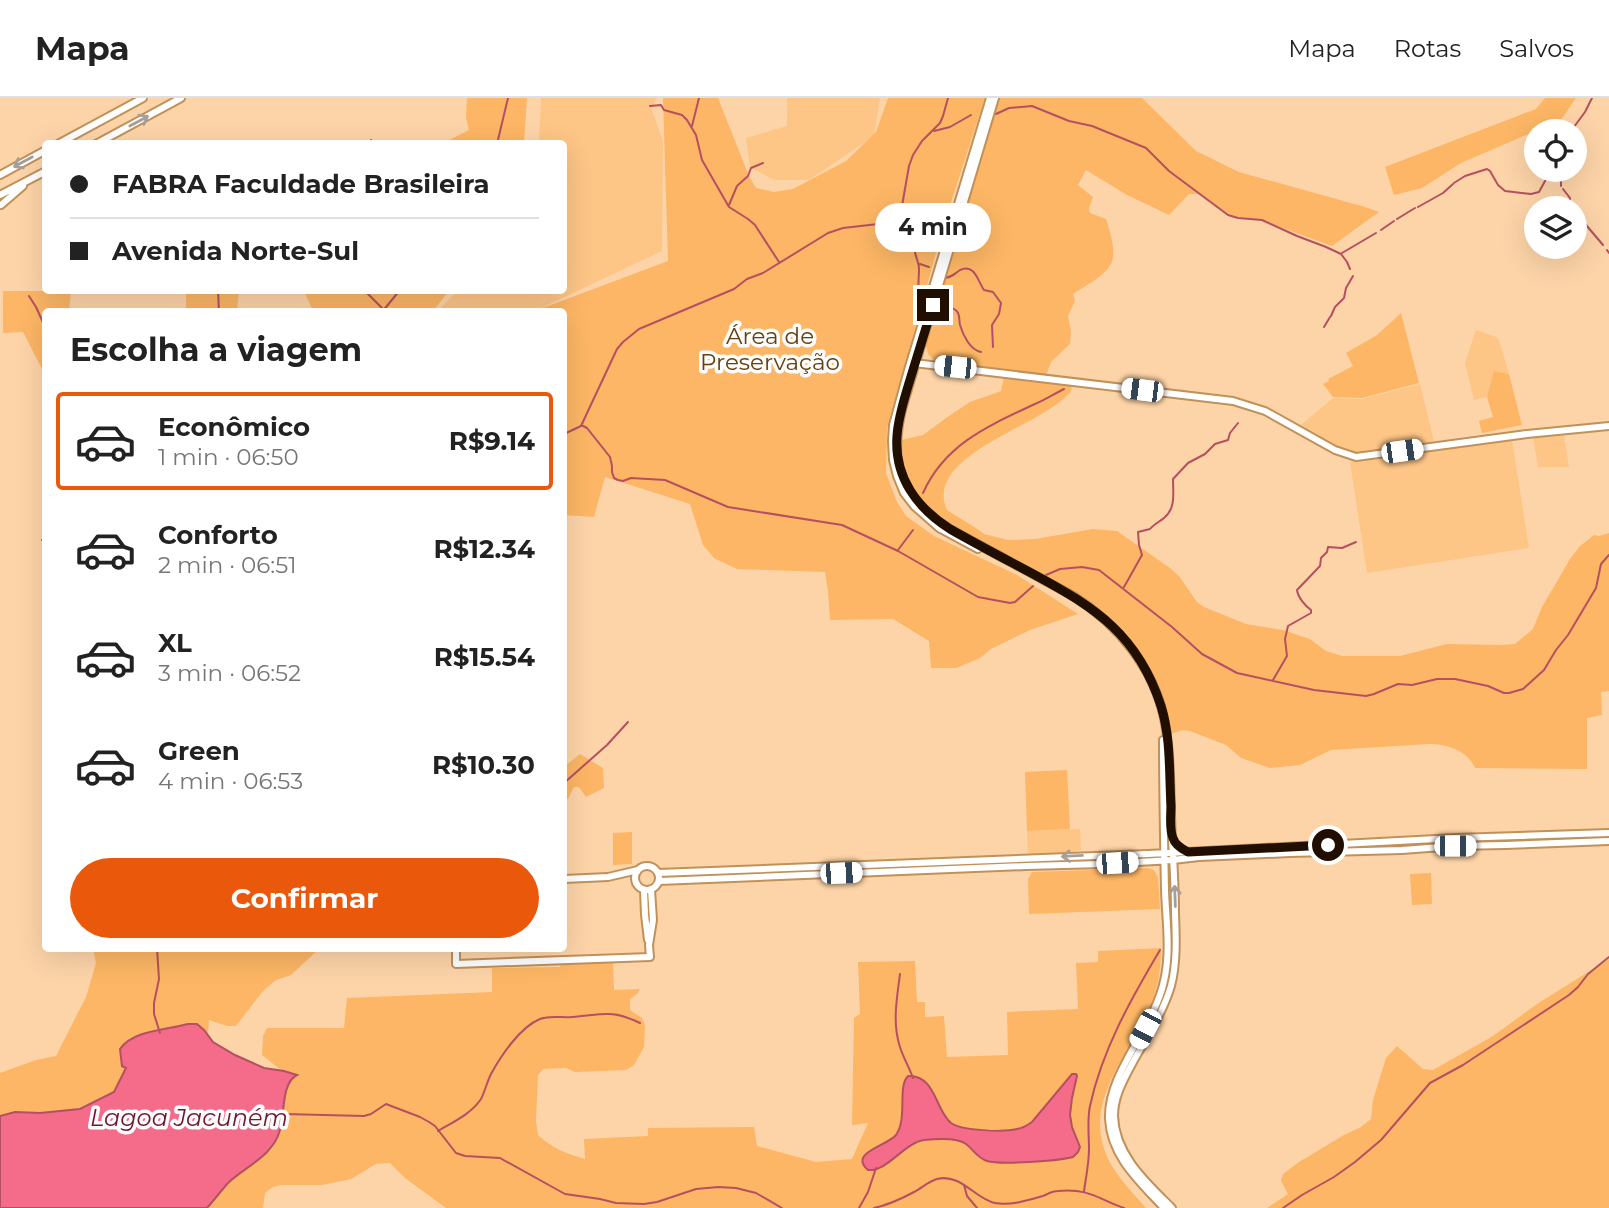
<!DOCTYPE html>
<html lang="pt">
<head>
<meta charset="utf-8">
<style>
	:root { --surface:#fff; --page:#f2f2f2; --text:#222; --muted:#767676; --line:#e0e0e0; --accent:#ea580c }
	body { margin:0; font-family:Montserrat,sans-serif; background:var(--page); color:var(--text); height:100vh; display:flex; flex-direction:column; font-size:26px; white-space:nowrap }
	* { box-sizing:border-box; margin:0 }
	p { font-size:23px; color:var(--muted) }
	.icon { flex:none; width:38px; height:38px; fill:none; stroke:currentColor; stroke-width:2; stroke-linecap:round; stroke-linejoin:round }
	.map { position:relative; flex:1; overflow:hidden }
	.drawer { position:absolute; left:42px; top:210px; width:525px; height:644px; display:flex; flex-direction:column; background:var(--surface); border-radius:7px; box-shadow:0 7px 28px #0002 }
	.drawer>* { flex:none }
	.top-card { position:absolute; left:42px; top:42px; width:525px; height:154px; border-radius:7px; box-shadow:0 7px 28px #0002; display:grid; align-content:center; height:154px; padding:0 28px; background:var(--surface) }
	.fabs { position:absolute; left:1524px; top:21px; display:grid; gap:14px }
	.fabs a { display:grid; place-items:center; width:63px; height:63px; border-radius:50%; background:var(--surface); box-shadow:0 7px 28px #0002; font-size:35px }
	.end { position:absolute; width:32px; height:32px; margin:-16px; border:9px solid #200e00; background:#fff; box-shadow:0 0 0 4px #fff }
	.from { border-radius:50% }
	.bubble { position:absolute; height:49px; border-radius:24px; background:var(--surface); box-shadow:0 7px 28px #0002; font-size:23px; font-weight:700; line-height:49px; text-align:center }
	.car { position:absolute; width:21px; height:42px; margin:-21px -10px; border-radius:9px; box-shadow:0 0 5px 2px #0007; background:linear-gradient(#fff 24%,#345 0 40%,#fff 0 76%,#345 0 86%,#fff 0) }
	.top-card b { display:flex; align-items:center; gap:24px; height:66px; font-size:26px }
	.top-card b+b { border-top:2px solid var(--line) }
	.top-card i { width:18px; height:18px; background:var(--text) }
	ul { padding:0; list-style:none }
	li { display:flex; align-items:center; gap:21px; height:98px; margin:0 14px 10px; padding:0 14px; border:4px solid transparent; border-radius:7px }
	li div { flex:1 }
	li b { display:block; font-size:26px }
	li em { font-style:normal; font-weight:700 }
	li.current { border-color:var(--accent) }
	li>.icon { width:63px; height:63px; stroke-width:1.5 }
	h2 { padding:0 28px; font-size:32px; line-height:84px }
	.cta { display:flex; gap:14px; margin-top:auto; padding:14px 28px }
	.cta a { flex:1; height:80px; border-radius:42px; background:var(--accent); color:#fff; font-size:28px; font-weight:700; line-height:80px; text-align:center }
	header { display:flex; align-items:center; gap:42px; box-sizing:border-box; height:98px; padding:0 35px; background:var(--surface); border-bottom:2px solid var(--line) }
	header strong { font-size:33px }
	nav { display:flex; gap:38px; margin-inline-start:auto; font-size:24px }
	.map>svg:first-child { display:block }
</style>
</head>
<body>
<header>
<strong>Mapa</strong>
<nav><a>Mapa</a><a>Rotas</a><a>Salvos</a></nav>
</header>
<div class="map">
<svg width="1609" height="1110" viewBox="0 0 1609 1110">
	<rect width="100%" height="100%" fill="#fdd4a8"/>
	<path fill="#fdc586" d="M541,0H656L652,12L663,43L662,153L535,213H438L457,193L564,192V46L539,45Z
		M787,0H880L874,38L809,82H774L750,69L746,40L787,28Z
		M1476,232L1496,239L1499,242L1509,276L1495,273L1487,299L1474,302L1465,265Z
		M1420,286L1434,343L1363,355L1353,354L1346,353L1301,327L1333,300L1362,301Z
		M1564,338L1569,369H1538L1533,339Z
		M1512,342L1529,450L1367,475L1350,364Z
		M1080,731L1081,752L1056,757L1028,758L1027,733Z"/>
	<path fill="#fcb665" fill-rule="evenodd" d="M467,0H527L524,45H443L469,32L466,20Z
		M663,0H718L749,78L756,90L774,94L793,91L846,63L876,34L888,0H985L947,116L887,330L886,375L897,404L906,418L934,438L1017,477L1078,516L1030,532L991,551L980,560L956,570H931L929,543L893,521L830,522L828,493L825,474L737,471L714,460L703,447L690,406L605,379L594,419L564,417V214L535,213L668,163Z
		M998,0H1142L1196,53L1239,74L1365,109L1379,114L1332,148L1261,122L1237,119L1224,114L1198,96H1189L1169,117L1127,97L1086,72L1078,87L1093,99L1089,110L1090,115L1106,121C1122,170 1112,171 1073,196L1075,203L1068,218L1071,232L1070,246L1051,264L1045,280L1070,288L1072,290L1070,295C1055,310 1033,321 1014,331C988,346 929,373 947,412L979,432L984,436L1008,442L1035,441L1093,431L1117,433L1170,470L1179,478L1197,504L1204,509L1246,526L1283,532L1310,541L1326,553L1342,558H1400L1447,546L1502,547L1515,546L1533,531L1542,509L1570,461L1579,449L1594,437L1599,438L1609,435V593L1601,594L1602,617L1587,620V671L1475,670C1467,652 1446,646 1429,646L1331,652L1300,667L1270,670L1241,660L1226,647L1190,633L1183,632L1170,636L1163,605L1151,576L1136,550L1112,522L1071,492L977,443L939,420L918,400L909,386L903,367L902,342L923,337L946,320L970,304L1001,293L1005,274L934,262L928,256L925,244Z
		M1545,0H1576L1561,22L1461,65L1422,90L1394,97L1385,69L1536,11Z
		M3,193H71L69,213L46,214L45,277L23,234L3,235Z
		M186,193H239L237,213H186Z
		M304,193H449L432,214L313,213Z
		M1401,215L1419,285L1362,300L1333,299L1323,286L1329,283L1328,281L1353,268L1346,255L1377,237Z
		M1494,273L1509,276L1522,327L1482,335L1479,323L1493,319L1487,299Z
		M580,656L603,670L604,690L586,699L579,689H574L568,701H564V666L566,667Z
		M1067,672L1070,731L1027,733L1025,674Z
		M632,734V766L613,767V735Z
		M1148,770L1154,772L1158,779L1160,811L1029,816L1028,781L1032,774Z
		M1431,775L1432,806L1412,807L1410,776Z
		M1161,850C1161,874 1157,896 1146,918C1122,967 1079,1011 1112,1068C1121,1083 1134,1096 1146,1110H446L405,1080L390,1065L376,1066L351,1081L322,1087H281L273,1089L265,1095L263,1110H207L228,1085L272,1051L280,1033L287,988L291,980L262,957L263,938L267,930H344L347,900L492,894V870L560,869L561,864H613L614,892L640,891L638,895L630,901V912L642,920L645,928L644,949L634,967L626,972L575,974L566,970L543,971L538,977L536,1023L538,1037C554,1051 565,1055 585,1061L584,1041L648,1038V1030L754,1029L757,1048L816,1064L852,1061L868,1025L852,1027L854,920L860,916L858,864L915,863L917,904H925V919L944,918L947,959L1008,957L1007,914L1078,911L1076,865L1098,864V853ZM1072,976L1077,978C1073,994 1067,1012 1072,1028C1074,1036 1078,1042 1080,1049L1066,1061L993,1064L980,1060L968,1047L960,1042H927L914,1046L876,1072L863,1066C863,1048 890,1048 898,1033C908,1017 897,993 908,978C938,978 934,1018 956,1028C967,1033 983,1031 995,1031C1009,1032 1020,1033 1032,1024Z
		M93,851H319L291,877L276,882L263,893L236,928H227L209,922L208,937L204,932L188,926L136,938L125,975L114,994L80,1011L40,1015L15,1014L0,1018V975L36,962L56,958L86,899L96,865Z
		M1609,861V1110H1267L1288,1096L1281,1083L1283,1076L1299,1064L1344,1037L1361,1029L1371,1021L1373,1002L1386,960L1397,948L1423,971L1433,972L1493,938L1537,906Z"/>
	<path fill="#f46c8a" stroke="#b45061" stroke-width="2" d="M188,926H197L204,932L213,944L235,957L264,970L284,973L297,977C281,985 285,1016 280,1032C273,1058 246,1068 228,1085C221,1093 214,1102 207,1110H0V1018L15,1014L40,1015L80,1011L114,994L126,970L122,968L120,951C133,932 167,932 188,926Z
		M1072,976H1076L1077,978L1072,1000L1070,1017L1072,1029L1080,1049L1078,1054L1073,1059C1058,1063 1000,1067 987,1063C977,1060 974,1052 966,1046C957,1039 935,1041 924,1042C904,1045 887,1074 868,1072C848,1055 887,1048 896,1037C908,1020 897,989 908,978C936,977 935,1012 951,1025C962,1033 1004,1034 1017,1031C1023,1030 1028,1027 1032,1024Z"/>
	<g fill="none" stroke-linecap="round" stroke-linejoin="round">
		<path stroke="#b45061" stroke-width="2" d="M650,8L661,7L664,12L682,17L687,22L696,37L702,62L729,109L748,121L755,127L779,164
			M996,16L1009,10L1032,8L1069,23L1092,28L1146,50L1169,73L1228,117L1238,120L1262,122L1297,138L1326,149L1341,156L1347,164L1350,171
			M692,28L699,0
			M934,33L950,29L971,17
			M1571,33L1585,14L1592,0
			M371,42L372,46
			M497,46L508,0
			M1557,72L1561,78V88
			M1454,85L1465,78L1487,71L1490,73L1498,87L1505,93L1531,96L1539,94L1551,72
			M1563,91L1570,100L1569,107
			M729,107L737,88L748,78L751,70L763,65
			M1418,109L1443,95L1453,86
			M1575,114L1603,147
			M1397,121L1415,110
			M894,122C908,135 912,135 915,154C916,160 919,165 919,171C919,182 917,190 920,200
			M1381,132L1394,123
			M1607,152L1609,155
			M1342,155L1376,135
			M920,166L929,169
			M945,180C953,179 954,176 960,172C975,165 978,184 984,192L993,194L1001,205L999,216L992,227L993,249
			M218,192L219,214
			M364,192L383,211
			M29,198L36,209L46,231
			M948,208C952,210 956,211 958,215C960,219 959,223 960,227C963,237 970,252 981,254
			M382,214L400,192
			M1331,218L1335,209L1344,200L1346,190L1353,178
			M1324,229L1330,219
			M583,328L587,330L610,359L612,368V374L614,380L618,382L623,383L631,380L665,382L728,409L842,427L898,453L978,499L1010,505L1015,504L1033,488
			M564,336L581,328L617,251L623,244L639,231L734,191L747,181L763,175L828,135L843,130L887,125L898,117L902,108L909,68L913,57L922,43L940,25L943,18L948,0
			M923,395C945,346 988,328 1035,306C1045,302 1054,296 1064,291
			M42,442H46
			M898,452L913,432
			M1046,477L1060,471L1082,469L1099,472L1172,529L1202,556L1237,575L1314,592L1366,598L1374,596L1398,586L1412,587L1437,581H1455L1488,588L1504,595H1509L1523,591L1544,572L1556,552L1568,537L1596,490L1601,466L1609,457
			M1124,489L1142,457L1139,447L1138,434L1150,431C1154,426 1159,424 1164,420C1176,410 1173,396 1173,381L1188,365L1205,356L1215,346L1228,342L1230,335L1238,325
			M1273,582L1287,558L1285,541L1288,528L1311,515V512C1305,508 1298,499 1297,492L1320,468L1321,460L1327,454L1328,449L1342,450L1356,444
			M564,685L607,647L628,624
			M157,850L159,881L154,905V916L160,935
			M900,876C897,900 892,925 900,949C903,959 909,969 913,980
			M284,1016L364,1018L371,1016L386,1006L420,1019L429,1024L435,1028L456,1055L465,1058L500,1060L565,1096L600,1101L616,1105L644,1106L657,1104L696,1091L718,1089L736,1090L756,1095L782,1110
			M438,1033C453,1024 471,1016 481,1001C485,993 487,984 491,976C501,958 520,929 540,921C550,917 562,920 572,919C602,917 611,911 640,925
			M964,1087L967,1098L977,1110
			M1084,1093C1086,1079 1089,1065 1089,1051C1089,1037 1087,1022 1090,1008C1102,952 1131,901 1160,852
			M859,1110L868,1094L876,1070
			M874,1110C888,1107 901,1101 914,1094C922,1090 929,1083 937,1081C961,1075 975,1101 995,1105C1010,1108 1029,1102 1043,1098C1048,1096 1052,1093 1058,1093C1089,1090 1098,1101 1124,1110
			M1283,1110L1302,1097L1334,1079L1355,1064L1381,1042L1430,985L1463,967L1569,897L1578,889L1588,876L1609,859"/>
		<defs>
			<path id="secondary" d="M995,0L903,308C888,364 901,400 950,431L1075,499C1118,527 1153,569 1164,620C1173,664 1169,711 1173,757C1174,776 1175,795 1175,815C1176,839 1177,865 1171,888C1163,915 1146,940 1133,964C1124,981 1114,998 1114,1018C1115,1057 1147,1085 1172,1110
				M58,46L143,0
				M96,46L181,0
				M0,77L46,52
				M0,97L46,73
				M1,107L23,88
				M914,265L1233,303L1265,313L1335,352L1356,359L1527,336L1609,328
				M978,451L939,430L914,408L904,395L897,378L893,362L892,343L893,327L908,272L990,0
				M1163,642C1163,692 1164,742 1165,792C1166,822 1171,853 1164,883C1154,930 1107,975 1109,1021C1111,1059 1140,1084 1164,1110
				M635 780a12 12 0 1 1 24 0a12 12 0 1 1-24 0Z
				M658,775L1148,756L1455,740L1609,735
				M564,781L608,779L638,772
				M659,783L1026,768L1103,766L1173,762L1199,759L1290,755L1402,752L1455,748L1505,747L1609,743
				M644,792L645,817L648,842
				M456,850V866L650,859L649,847L653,822L651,791"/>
		</defs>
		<use href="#secondary" stroke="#c1915a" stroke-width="10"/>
		<use href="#secondary" stroke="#fff" stroke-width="6"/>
	</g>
	<defs><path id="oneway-shaft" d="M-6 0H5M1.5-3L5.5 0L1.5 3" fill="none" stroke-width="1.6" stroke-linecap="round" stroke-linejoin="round" transform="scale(1.75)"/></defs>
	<g stroke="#a69f99">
		<use href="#oneway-shaft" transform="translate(139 23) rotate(-28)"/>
		<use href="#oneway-shaft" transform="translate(23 64) rotate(152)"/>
		<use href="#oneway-shaft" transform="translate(1072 758) rotate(177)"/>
		<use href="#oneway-shaft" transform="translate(1175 798) rotate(-92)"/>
	</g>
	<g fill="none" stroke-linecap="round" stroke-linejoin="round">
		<path stroke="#200e00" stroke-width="9" d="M933,207C925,233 917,259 909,285C904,302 898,320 897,338C894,379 917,410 950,431C978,447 1007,462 1035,477C1096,510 1138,537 1161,608C1171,640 1169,675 1171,708C1171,718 1169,731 1173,740C1175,747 1182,751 1188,754L1328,747"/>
	</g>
	<g text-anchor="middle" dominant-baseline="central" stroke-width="7" stroke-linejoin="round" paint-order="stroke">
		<g font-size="23" fill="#654010" stroke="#fdfdfd">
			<text x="770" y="238">Área de<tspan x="770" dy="26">Preservação</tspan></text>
		</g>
		<g font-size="24" font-style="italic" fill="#6e1831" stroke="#fdfdfd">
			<text x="189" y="1019">Lagoa Jacuném</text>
		</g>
	</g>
</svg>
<div class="fabs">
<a><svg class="icon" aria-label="locate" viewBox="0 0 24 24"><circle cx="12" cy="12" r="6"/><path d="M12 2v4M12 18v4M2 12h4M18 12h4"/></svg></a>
<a><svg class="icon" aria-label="layers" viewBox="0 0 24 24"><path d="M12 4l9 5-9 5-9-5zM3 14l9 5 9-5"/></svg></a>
</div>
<i class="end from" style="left:1328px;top:747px"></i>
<i class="end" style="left:933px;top:207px"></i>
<div class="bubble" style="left:875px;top:105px;width:116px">4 min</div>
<i class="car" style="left:955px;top:269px;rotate:276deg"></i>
<i class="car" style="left:1142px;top:292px;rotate:277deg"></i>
<i class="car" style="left:1402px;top:353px;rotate:82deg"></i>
<i class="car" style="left:1455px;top:748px;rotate:90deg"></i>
<i class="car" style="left:1117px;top:765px;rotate:86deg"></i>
<i class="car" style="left:841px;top:775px;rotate:88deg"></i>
<i class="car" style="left:1145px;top:931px;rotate:208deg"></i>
<div class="top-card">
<b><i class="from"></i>FABRA Faculdade Brasileira</b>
<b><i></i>Avenida Norte-Sul</b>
</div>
<section class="drawer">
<h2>Escolha a viagem</h2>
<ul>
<li class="current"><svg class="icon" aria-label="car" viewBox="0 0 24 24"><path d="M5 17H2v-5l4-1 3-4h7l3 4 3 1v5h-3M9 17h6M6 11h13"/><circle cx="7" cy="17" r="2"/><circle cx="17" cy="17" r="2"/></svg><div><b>Econômico</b><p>1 min · 06:50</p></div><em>R$9.14</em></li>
<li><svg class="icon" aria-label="car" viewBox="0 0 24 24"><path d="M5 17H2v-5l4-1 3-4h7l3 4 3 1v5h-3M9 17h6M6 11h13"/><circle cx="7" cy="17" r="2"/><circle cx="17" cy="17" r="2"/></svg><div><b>Conforto</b><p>2 min · 06:51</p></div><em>R$12.34</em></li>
<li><svg class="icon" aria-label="car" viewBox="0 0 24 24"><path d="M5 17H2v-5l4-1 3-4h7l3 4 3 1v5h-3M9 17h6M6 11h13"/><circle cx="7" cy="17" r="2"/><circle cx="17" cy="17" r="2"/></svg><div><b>XL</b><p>3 min · 06:52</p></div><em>R$15.54</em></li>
<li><svg class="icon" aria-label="car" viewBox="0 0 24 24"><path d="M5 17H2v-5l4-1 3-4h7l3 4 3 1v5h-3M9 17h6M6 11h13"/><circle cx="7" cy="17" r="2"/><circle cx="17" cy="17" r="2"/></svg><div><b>Green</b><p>4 min · 06:53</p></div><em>R$10.30</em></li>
</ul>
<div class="cta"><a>Confirmar</a></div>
</section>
</div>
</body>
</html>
